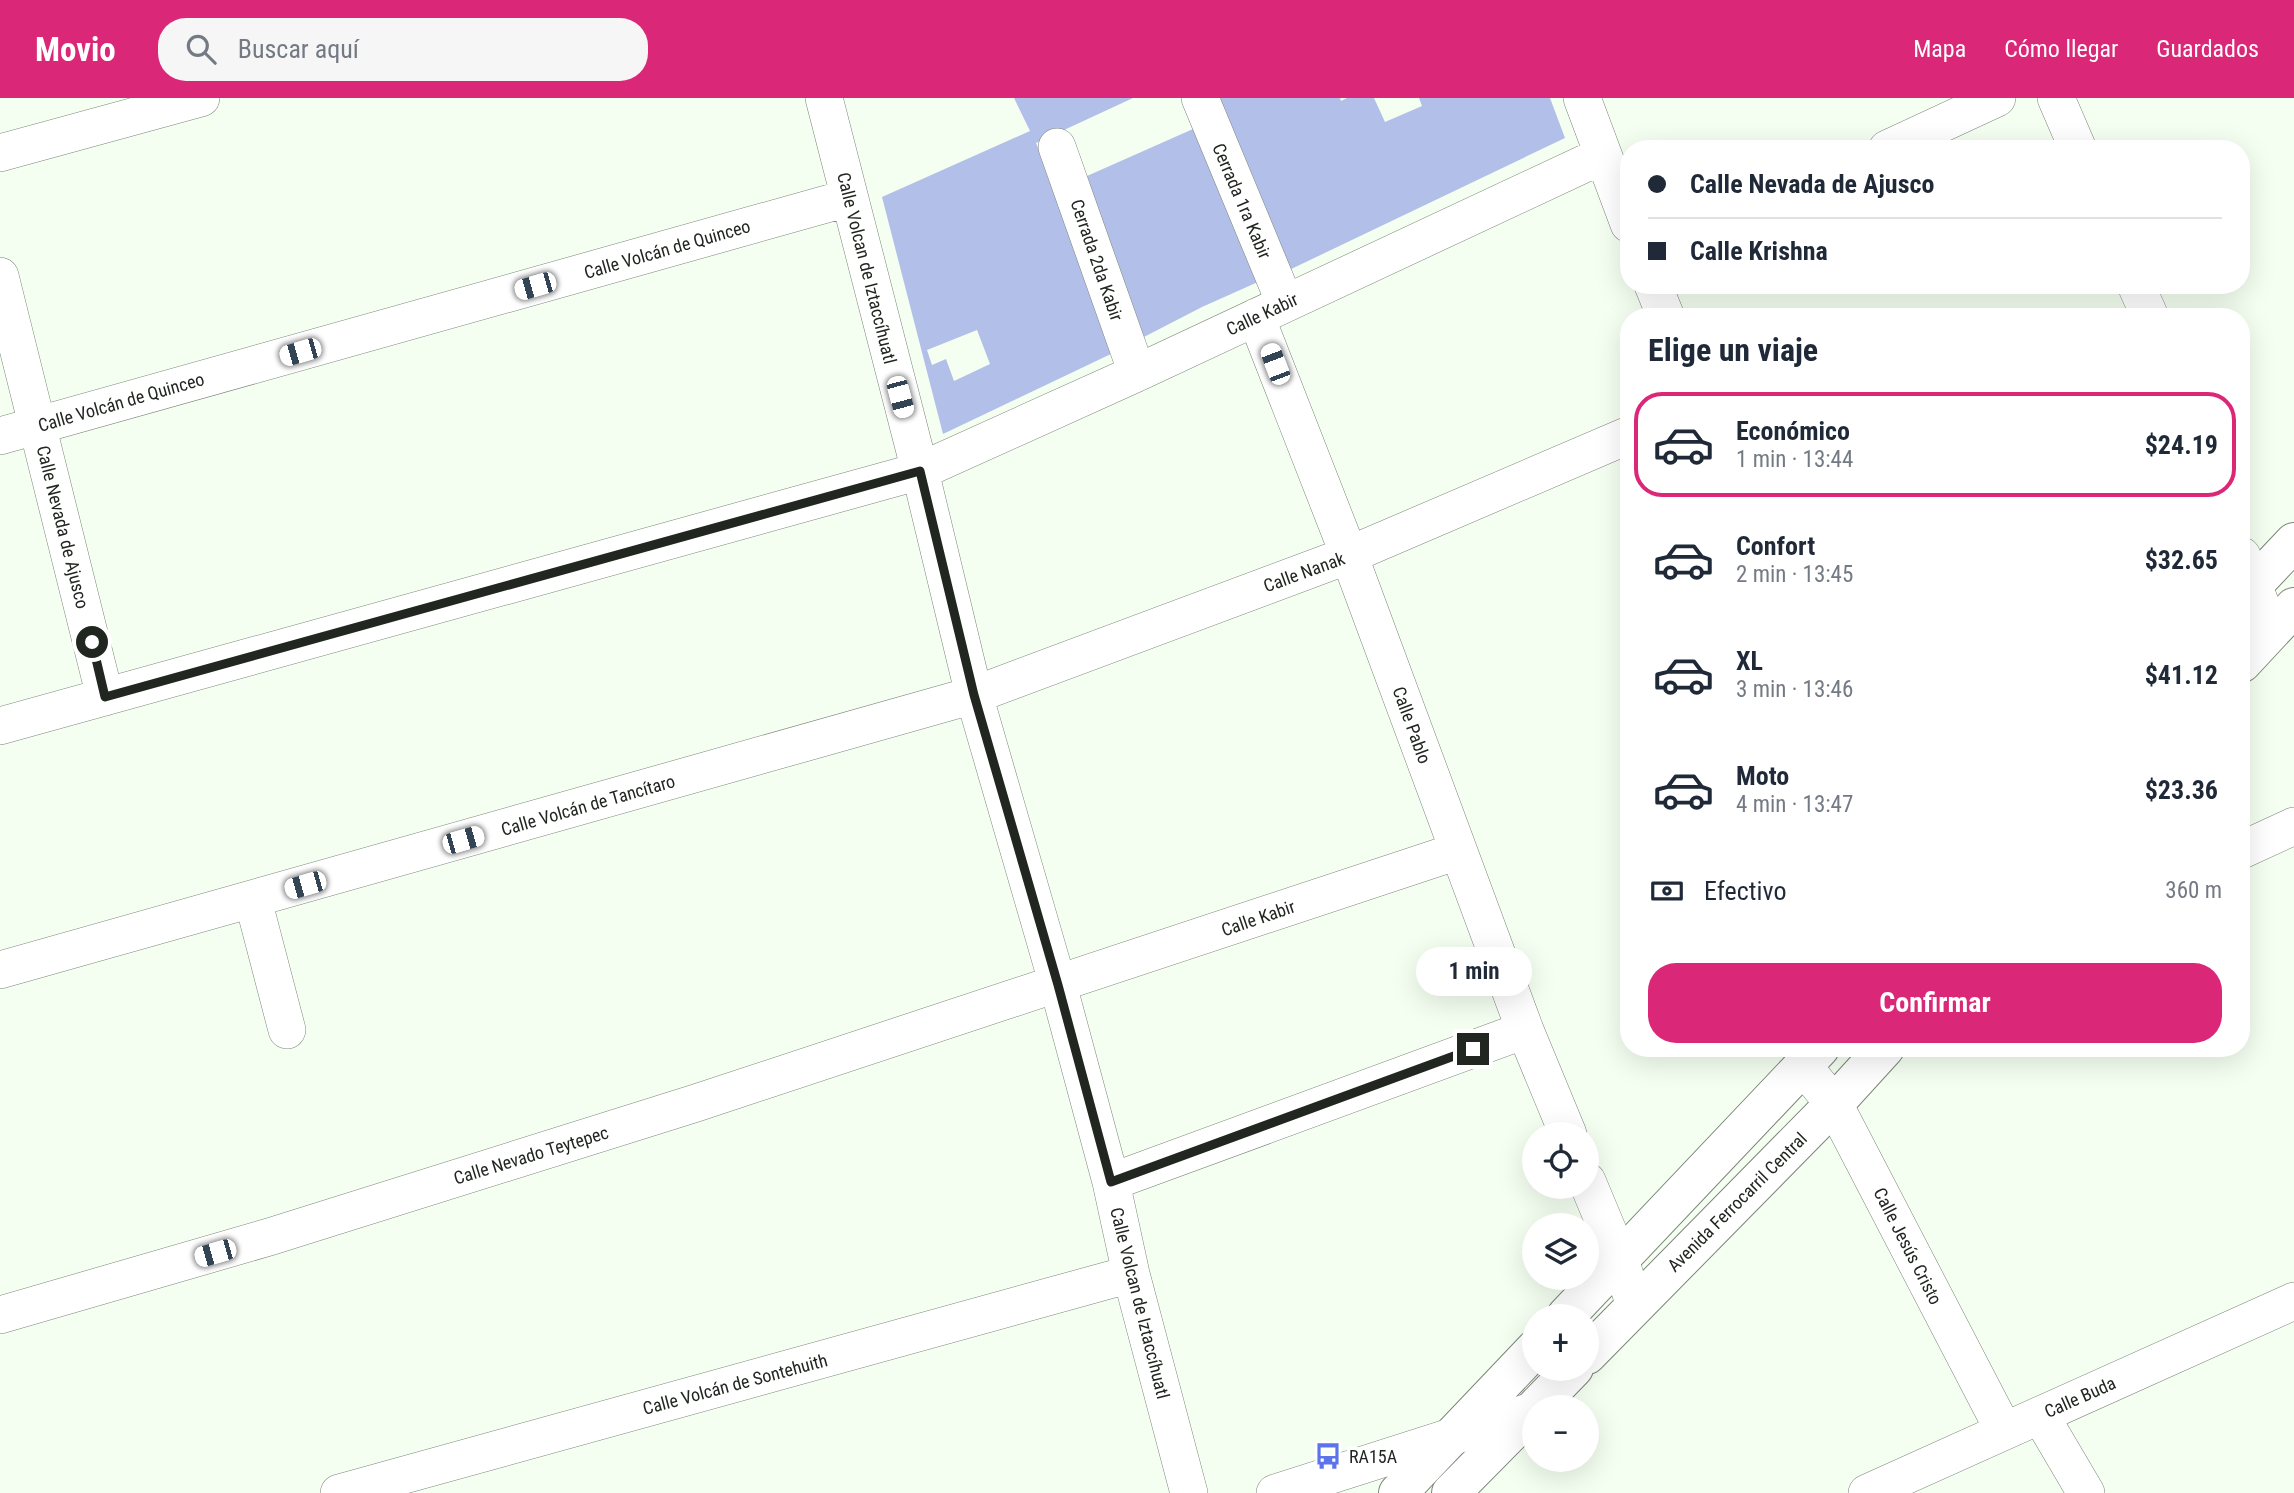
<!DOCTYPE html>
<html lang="es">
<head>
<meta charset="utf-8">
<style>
	:root { --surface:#fff; --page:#f6f6f7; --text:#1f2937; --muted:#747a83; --line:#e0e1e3; --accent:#db2777 }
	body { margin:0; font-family:"Roboto Condensed",sans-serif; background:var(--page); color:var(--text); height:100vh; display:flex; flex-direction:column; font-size:26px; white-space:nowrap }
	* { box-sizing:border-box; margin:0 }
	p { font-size:23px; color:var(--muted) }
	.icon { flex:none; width:38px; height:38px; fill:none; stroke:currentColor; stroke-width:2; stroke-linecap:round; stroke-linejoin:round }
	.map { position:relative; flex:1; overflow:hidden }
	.sheet { position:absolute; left:1620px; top:210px; width:630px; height:749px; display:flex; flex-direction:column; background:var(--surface); border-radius:28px; box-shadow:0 7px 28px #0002 }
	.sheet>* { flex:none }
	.guide { position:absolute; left:1620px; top:42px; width:630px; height:154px; border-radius:28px; box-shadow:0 7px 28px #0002; display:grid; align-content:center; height:154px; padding:0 28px; background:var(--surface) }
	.fabs { position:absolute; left:1522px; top:1024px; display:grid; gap:14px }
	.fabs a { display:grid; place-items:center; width:77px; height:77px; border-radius:50%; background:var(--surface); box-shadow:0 7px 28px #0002; font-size:35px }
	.end { position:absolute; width:32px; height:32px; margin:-16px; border:9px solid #222621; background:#fff; box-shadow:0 0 0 4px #fff }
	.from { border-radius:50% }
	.bubble { position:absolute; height:49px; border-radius:24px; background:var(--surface); box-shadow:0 7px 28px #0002; font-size:23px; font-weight:700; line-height:49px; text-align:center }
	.car { position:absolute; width:21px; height:42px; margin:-21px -10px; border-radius:9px; box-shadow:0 0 5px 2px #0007; background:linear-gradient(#fff 24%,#345 0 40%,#fff 0 76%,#345 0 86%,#fff 0) }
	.guide b { display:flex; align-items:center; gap:24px; height:66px; font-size:26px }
	.guide b+b { border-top:2px solid var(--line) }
	.guide i { width:18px; height:18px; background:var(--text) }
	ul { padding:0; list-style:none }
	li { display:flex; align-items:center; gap:21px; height:105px; margin:0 14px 10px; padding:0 14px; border:4px solid transparent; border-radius:28px }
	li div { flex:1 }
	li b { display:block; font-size:26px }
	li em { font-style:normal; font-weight:700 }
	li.selected { border-color:var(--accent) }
	li>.icon { width:63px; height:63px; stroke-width:1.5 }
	h2 { padding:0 28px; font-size:32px; line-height:84px }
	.pay { display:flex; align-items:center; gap:18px; height:77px; padding:0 28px; font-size:26px }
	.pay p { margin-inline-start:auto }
	.action { display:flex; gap:14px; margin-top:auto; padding:14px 28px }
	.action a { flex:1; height:80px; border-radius:28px; background:var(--accent); color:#fff; font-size:28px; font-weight:700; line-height:80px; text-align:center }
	header { display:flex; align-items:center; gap:42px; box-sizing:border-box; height:98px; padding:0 35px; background:var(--accent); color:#fff }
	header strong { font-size:33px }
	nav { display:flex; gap:38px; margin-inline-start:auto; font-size:24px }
	.search { width:490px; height:63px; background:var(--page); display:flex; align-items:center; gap:18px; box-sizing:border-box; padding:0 24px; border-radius:28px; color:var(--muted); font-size:26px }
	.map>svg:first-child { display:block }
</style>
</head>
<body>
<header>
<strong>Movio</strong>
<div class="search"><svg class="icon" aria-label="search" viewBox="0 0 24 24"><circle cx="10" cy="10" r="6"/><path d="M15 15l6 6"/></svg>Buscar aquí</div>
<nav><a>Mapa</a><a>Cómo llegar</a><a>Guardados</a></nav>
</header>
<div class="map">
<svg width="2294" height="1395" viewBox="0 0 2294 1395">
	<rect width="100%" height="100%" fill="#f4fff1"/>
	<path fill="#b2bfe8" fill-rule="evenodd" d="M1014,0H1133L1036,45L1056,89L1113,255L943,336L882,99L1030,33ZM977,232L990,266L954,283L946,261L932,267L927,252Z
		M1217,0H1340L1341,3L1347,0H1374L1385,24L1422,8L1419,0H1550L1565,40L1285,174Z
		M1193,31L1258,184L1202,209L1142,240L1087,78Z"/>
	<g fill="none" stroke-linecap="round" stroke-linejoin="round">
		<defs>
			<path id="minor" d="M824,0L920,373L974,597L1058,887L1111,1084L1131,1176L1189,1395
				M1200,0L1285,205
				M1582,0L1629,126
				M2056,0L2078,51
				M1057,49L1137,275
				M1887,51L1997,0
				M0,55L201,0
				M0,178L105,599
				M1653,187L1666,219
				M2136,187L2150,219
				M1256,219L1349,457L1525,932L1568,1036
				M0,338L848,100
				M2242,458L2271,533
				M0,628L920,373L1137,275L1603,57
				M2242,752L2294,728
				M253,802L287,932
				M0,872L974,597L1349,457L1629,337
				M1804,969L1834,1006L2004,1333
				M1587,1083L1620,1162L1635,1208
				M1111,1084L1525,932
				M0,1217L269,1139L696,1005L1458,753
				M2040,1317L2086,1395
				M339,1395L1131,1176
				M1275,1395L1532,1313
				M1867,1395L2294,1203"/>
			<path id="tertiary" d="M2242,499L2294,444
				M2242,565L2294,509
				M1566,1218L1820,950
				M1587,1257L1834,1006L1885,950
				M1536,1309L1574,1270
				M1398,1395L1535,1251
				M1451,1395L1535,1310"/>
		</defs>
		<use href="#minor" stroke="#7c867a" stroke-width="38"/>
		<use href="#tertiary" stroke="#7c867a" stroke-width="40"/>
		<use href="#minor" stroke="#fff" stroke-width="37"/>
		<use href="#tertiary" stroke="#fff" stroke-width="38"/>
	</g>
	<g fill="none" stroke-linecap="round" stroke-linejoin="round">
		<path stroke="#222621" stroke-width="9" d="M92,544L105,599L920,373L974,597L1058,887L1111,1084L1473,951"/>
	</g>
	<defs>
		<symbol id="bus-bare" viewBox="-9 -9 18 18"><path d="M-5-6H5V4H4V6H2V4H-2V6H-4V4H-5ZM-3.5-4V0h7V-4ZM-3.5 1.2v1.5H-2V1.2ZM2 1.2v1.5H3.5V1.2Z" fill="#5c73ea" stroke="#fff" stroke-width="2.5" paint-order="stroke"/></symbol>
	</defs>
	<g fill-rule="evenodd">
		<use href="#bus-bare" x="1309" y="1339" width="38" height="38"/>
	</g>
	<g text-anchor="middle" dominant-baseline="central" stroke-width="7" stroke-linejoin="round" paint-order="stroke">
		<g font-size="18" fill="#222621" stroke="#fff">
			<text transform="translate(1242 103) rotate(67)">Cerrada 1ra Kabir</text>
			<text transform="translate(667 151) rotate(-16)">Calle Volcán de Quinceo</text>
			<text transform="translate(1097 162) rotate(71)">Cerrada 2da Kabir</text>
			<text transform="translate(867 170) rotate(76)">Calle Volcan de Iztaccíhuatl</text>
			<text transform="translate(1262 216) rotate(-25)">Calle Kabir</text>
			<text transform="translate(121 304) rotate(-16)">Calle Volcán de Quinceo</text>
			<text transform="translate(63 429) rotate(76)">Calle Nevada de Ajusco</text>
			<text transform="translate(1304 474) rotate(-20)">Calle Nanak</text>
			<text transform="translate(1412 627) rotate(70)">Calle Pablo</text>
			<text transform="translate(588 707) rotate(-16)">Calle Volcán de Tancítaro</text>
			<text transform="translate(1258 820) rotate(-19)">Calle Kabir</text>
			<text transform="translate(531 1057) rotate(-17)">Calle Nevado Teytepec</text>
			<text transform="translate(1737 1104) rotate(-45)">Avenida Ferrocarril Central</text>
			<text transform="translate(1908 1148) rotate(63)">Calle Jesús Cristo</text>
			<text transform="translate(1140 1205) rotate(76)">Calle Volcan de Iztaccíhuatl</text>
			<text transform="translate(735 1286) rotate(-15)">Calle Volcán de Sontehuith</text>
			<text transform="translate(2080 1299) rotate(-24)">Calle Buda</text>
		</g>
		<g font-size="18" fill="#222621" stroke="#fff" text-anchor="start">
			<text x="1349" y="1358">RA15A</text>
		</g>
	</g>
</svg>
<div class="fabs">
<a><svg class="icon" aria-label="locate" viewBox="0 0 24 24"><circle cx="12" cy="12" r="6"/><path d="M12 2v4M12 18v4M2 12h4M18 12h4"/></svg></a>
<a><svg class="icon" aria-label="layers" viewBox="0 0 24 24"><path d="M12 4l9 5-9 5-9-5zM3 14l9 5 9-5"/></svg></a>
<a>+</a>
<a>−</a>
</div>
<i class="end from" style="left:92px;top:544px"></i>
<i class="end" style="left:1473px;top:951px"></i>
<div class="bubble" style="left:1416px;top:849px;width:116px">1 min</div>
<i class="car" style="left:535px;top:188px;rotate:254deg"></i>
<i class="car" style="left:300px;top:254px;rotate:254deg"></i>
<i class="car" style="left:1275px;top:266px;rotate:339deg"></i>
<i class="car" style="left:900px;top:299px;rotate:165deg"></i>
<i class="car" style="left:463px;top:742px;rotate:74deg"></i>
<i class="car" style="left:305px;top:787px;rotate:254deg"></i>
<i class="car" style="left:215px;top:1155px;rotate:254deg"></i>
<div class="guide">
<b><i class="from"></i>Calle Nevada de Ajusco</b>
<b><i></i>Calle Krishna</b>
</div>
<section class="sheet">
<h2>Elige un viaje</h2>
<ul>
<li class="selected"><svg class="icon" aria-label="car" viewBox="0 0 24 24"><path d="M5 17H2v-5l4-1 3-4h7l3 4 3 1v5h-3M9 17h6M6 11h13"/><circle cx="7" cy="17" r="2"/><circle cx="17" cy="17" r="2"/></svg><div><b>Económico</b><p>1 min · 13:44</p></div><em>$24.19</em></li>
<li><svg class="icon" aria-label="car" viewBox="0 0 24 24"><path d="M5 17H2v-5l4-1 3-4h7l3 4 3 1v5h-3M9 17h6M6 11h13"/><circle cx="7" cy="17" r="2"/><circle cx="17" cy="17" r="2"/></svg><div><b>Confort</b><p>2 min · 13:45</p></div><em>$32.65</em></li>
<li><svg class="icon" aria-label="car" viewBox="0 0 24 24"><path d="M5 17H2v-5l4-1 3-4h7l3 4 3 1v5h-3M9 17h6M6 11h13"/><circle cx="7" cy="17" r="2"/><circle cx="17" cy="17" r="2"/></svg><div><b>XL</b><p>3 min · 13:46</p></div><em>$41.12</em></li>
<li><svg class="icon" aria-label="car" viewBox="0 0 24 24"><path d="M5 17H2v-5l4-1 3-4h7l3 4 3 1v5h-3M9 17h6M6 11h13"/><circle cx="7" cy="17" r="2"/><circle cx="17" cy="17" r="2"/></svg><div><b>Moto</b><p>4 min · 13:47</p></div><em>$23.36</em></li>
</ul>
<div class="pay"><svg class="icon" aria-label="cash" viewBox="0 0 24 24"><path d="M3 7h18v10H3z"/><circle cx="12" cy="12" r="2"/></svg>Efectivo<p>360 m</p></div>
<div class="action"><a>Confirmar</a></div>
</section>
</div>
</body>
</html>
